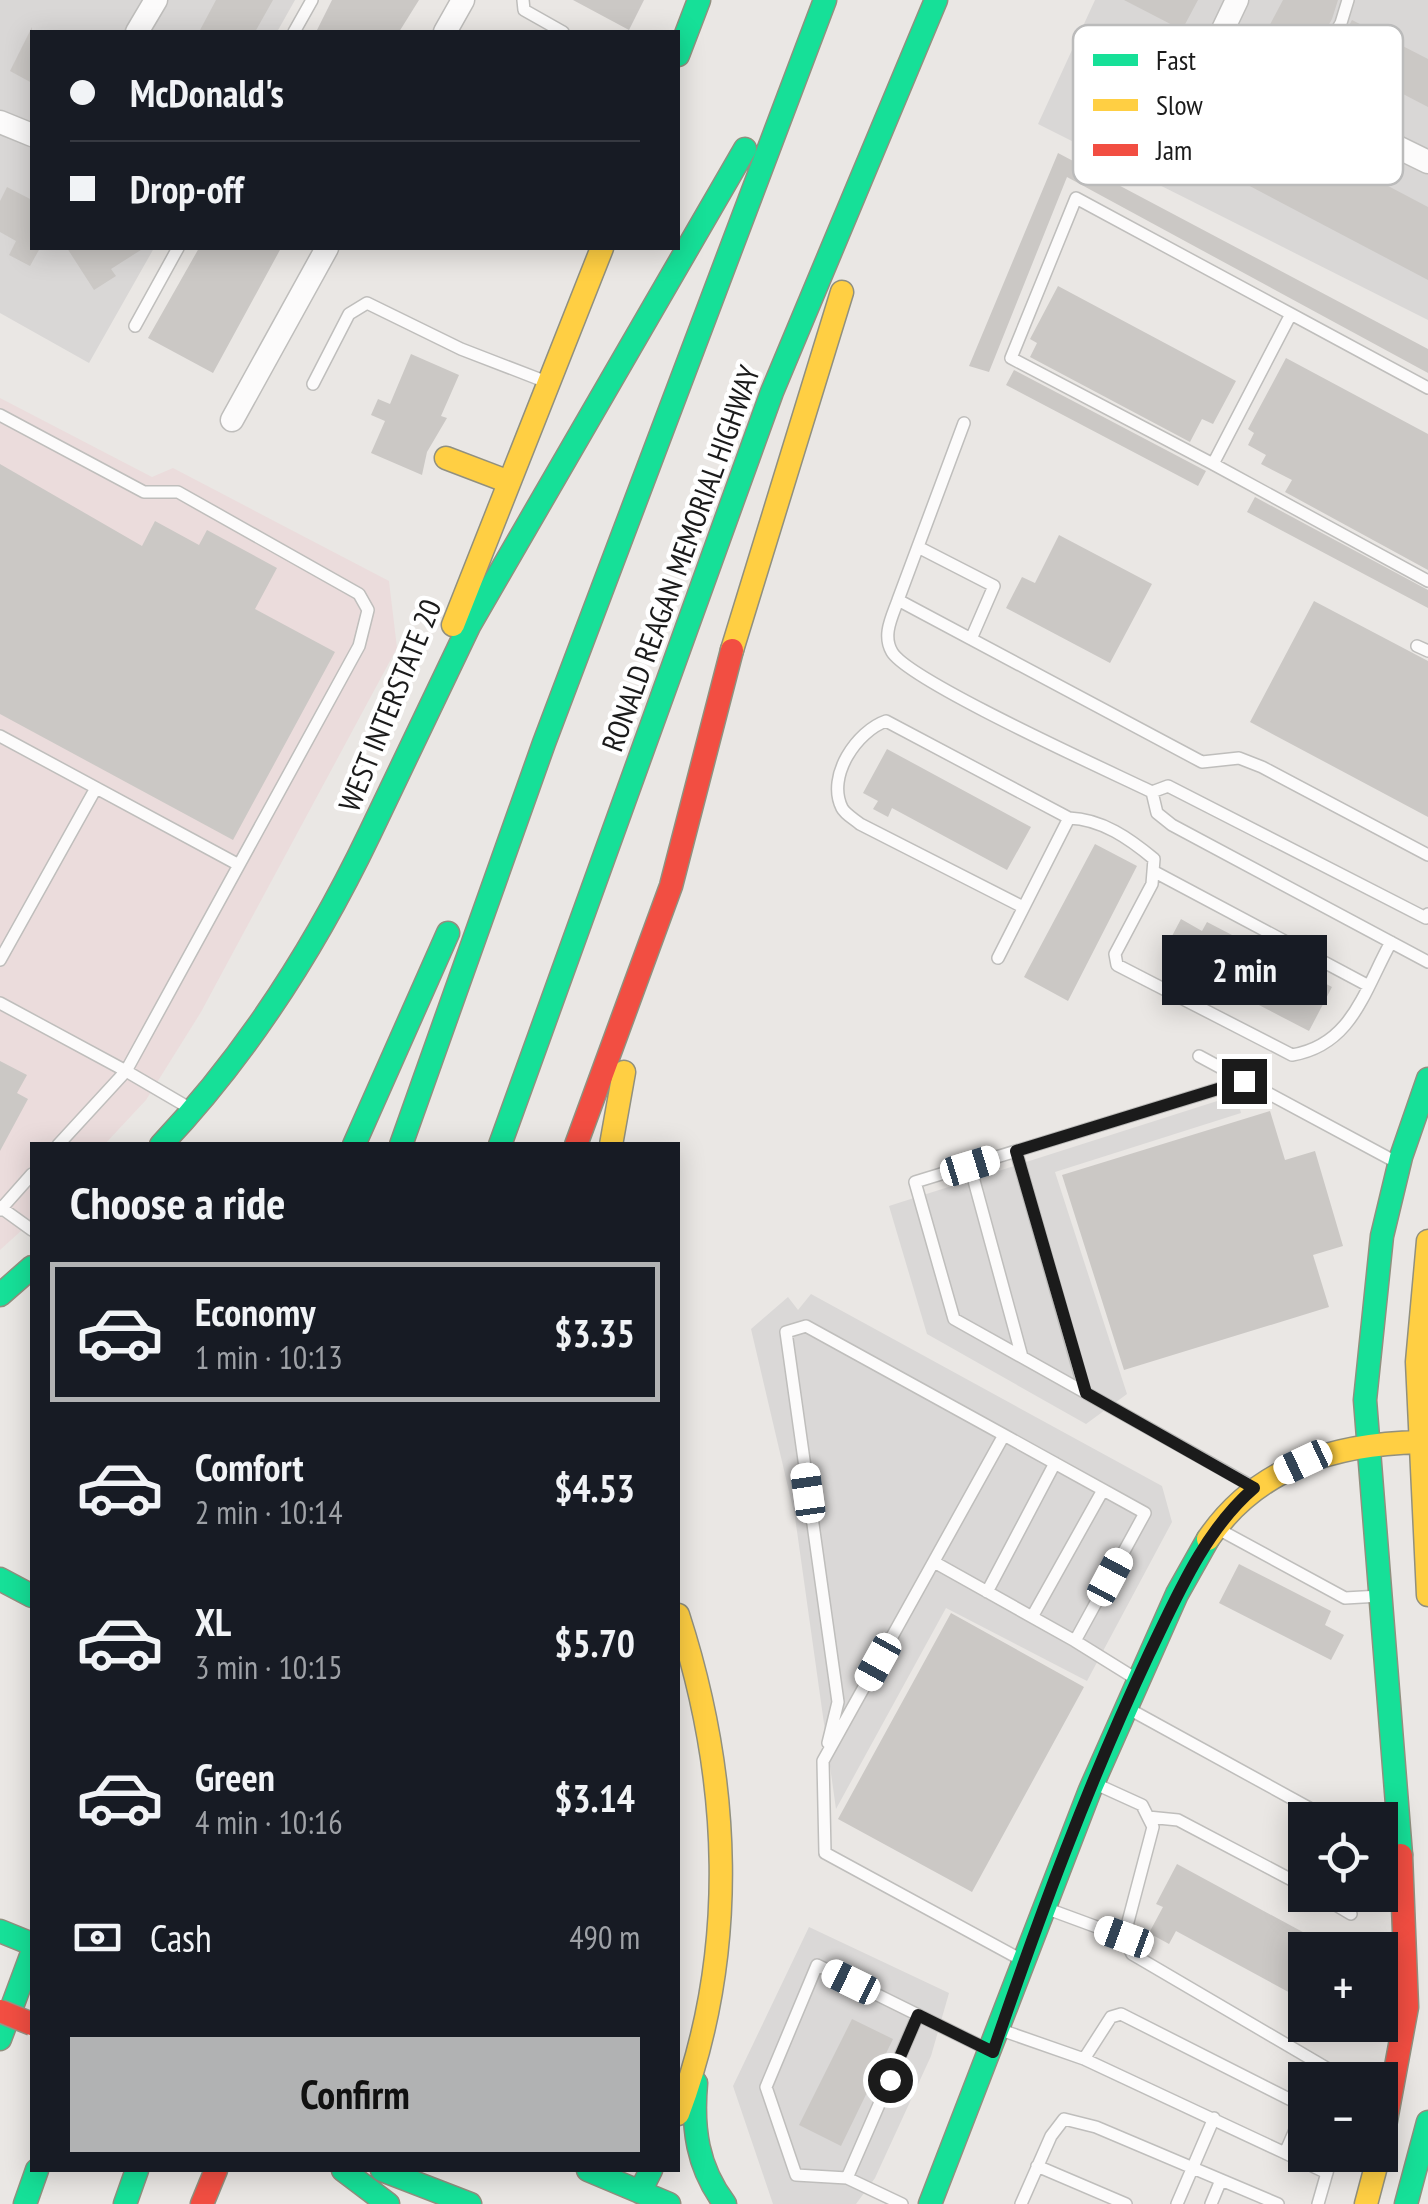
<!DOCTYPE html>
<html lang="en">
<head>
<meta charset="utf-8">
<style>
	:root { --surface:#171b24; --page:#20242c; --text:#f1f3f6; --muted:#9ea1a6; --line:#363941; --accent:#b1b2b3 }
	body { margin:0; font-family:"PT Sans Narrow",sans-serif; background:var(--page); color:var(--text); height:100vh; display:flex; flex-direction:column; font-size:38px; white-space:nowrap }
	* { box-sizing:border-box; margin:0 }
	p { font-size:32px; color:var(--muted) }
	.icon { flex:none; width:55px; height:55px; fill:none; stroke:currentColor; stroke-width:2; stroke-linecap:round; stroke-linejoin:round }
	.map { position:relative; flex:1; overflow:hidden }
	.sheet { position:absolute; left:30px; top:1142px; width:650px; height:1030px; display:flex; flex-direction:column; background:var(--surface); border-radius:0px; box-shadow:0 5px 25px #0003 }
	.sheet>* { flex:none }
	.top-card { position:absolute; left:30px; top:30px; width:650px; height:220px; border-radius:0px; box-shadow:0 5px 25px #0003; display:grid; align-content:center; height:220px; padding:0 40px; background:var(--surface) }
	.tools { position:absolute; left:1288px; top:1802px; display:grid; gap:20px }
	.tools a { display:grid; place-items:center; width:110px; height:110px; border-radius:0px; background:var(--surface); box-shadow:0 5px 25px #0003; font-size:50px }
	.end { position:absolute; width:45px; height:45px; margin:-22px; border:12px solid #1b1b1b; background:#fff; box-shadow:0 0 0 5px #fff }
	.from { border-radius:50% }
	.bubble { position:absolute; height:70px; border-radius:0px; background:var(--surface); box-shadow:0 5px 25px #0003; font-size:32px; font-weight:800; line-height:70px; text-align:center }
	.car { position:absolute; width:30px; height:60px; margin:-30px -15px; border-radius:12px; box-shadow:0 0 8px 2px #0007; background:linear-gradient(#fff 24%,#345 0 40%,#fff 0 76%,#345 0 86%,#fff 0) }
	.top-card b { display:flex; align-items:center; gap:35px; height:95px; font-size:38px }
	.top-card b+b { border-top:2px solid var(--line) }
	.top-card i { width:25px; height:25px; background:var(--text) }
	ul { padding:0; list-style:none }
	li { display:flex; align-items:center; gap:30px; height:140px; margin:0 20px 15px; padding:0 20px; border:5px solid transparent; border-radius:0px }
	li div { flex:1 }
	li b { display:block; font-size:38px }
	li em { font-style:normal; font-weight:800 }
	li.current { border-color:var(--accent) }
	li>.icon { width:90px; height:90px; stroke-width:1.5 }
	h2 { padding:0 40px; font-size:45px; line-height:120px }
	.pay { display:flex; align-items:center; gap:25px; height:110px; padding:0 40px; font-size:38px }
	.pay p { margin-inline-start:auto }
	.button { display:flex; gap:20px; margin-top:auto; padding:20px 40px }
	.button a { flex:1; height:115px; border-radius:0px; background:var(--accent); color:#111; font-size:40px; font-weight:800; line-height:115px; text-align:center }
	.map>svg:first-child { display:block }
</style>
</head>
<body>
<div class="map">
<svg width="1428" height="2204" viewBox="0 0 1428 2204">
	<rect width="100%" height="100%" fill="#eae7e4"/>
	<path fill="#d9d7d6" d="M0,0H295L277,32H32V248H154L89,363L0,313Z
		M1095,0H1428V320L1038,124Z"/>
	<path fill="#ebdcdc" d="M0,398L152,477L173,468L389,581L397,648L201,1012L146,1100L104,1145H32V1221L0,1250Z"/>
	<path fill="#dad8d7" d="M1236,1095L1241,1113L1055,1172L1127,1394L1086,1424L927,1334L889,1206Z
		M811,1294L1162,1486L1172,1522L1087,1681L946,1608L836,1809L795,1517L751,1329L788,1297L798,1310Z
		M809,1927L949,1993L931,2056L875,2178L856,2204H773L733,2086Z"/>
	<path fill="#cbc8c5" d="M216,0H273L255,32H199Z
		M332,0H419L399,32H316Z
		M573,0H644L629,30Z
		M1124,0H1198L1182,30Z
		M1283,0H1338L1332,19L1307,64L1265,34Z
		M1352,20L1428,59V107L1378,81L1375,87L1329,63Z
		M32,27V83L10,71Z
		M1238,107L1428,207V280L1208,164Z
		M1058,153L1428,349V373L1067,177L989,372L969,366Z
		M7,187L32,200V248H40L30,266L9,255L16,241L0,232V201Z
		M67,248H144L111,269L116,276L94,290Z
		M199,248H281L213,373L148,338Z
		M1058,286L1236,381L1213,424L1202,419L1190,442L1030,357L1037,343L1030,339Z
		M411,354L459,375L441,416L447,418L427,452L422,475L371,453L385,421L371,415L378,399L390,404Z
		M1286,358L1428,434V570L1285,492L1292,480L1261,464L1266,455L1248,445L1254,433L1248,429Z
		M1014,370L1206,471L1198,486L1006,385Z
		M0,464L142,546L155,521L199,545L207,530L277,568L255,609L335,652L233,840L0,714Z
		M1255,497L1428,590V608L1247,512Z
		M1059,535L1152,584L1110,663L1006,608L1022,577L1035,583Z
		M1314,601L1428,661V817L1250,722Z
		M887,749L1031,827L1007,870L892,808L888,817L873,809L878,801L863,793Z
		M1095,844L1137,866L1068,1001L1024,977Z
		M1181,919L1202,931L1207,922L1332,987L1309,1031L1162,955Z
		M0,1061L27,1075L17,1093L28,1099L0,1151Z
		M1270,1111L1285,1160L1315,1151L1343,1246L1313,1255L1329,1307L1124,1370L1062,1175Z
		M1239,1564L1331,1611L1325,1625L1344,1635L1331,1660L1219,1603Z
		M951,1613L1084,1687L972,1892L838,1819Z
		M1177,1864L1336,1950H1305V2001L1176,1931L1169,1944L1149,1933L1163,1907L1156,1904Z
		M852,2019L893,2039L841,2146L799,2125Z"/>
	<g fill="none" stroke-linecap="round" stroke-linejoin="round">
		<defs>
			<path id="lane" d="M523,0L524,10L563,32
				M294,32L312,0
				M1298,98L1341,23L1348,0
				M135,326L178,248
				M313,384L349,314L367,303L461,349L544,381
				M1428,388L1291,314L1213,464L1428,581
				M0,415L144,492H178L359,594L368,610L359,646L126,1071L191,1109
				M964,423L898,600L1202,762L1239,758L1262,767L1428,855
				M1213,464L1011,358L1076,198L1291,314
				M918,547L994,586L971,639
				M898,600C892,617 882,635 892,652C909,681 1109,771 1152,792L1168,786L1426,918L1428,914
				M1417,646L1428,651
				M0,736L239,865
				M1152,792L1157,813L1172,825L1428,962
				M1153,871L1367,985
				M1023,907L860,824C854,819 845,814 842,808C826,776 857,731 886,721L1069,818
				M998,958L1069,818C1102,819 1130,839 1154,859L1152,884L1115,954L1117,965L1292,1055C1352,1045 1364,991 1391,942
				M0,960L96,788
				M0,1003L126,1071L58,1145
				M1199,1056L1396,1162
				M1244,1081L915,1182L954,1319L1250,1485
				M1016,1151L1085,1392
				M970,1166L1022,1357
				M0,1207L32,1230
				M0,1210L32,1174
				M1220,1530L1345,1598L1380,1596
				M934,1562L1075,1641
				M987,1592L1055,1463
				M1032,1617L1103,1490
				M1129,1709L1331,1820
				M828,1743L838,1702L786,1332L806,1326L1004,1435
				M1098,1785L1142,1805L1153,1827L1124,1937L1132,1954L1347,2080
				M1148,1817L1178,1820L1305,1887
				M1319,1895L1351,1914
				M1048,1909L1124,1937
				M1020,1959L825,1853L823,1761L1004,1435L1145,1513L1075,1641L1133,1677
				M1001,2030L1084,2059L1111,2017L1121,2014L1305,2107L1285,2153L1084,2059
				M1285,2153L1327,2173
				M1037,2166L1126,2204
				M847,2178L918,2015
				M902,2204L847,2178L796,2175L766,2087L817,1965L989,2050
				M1021,2204L1051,2136L1064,2119L1096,2127L1278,2204
				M1177,2204L1214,2118
				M1211,2204L1221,2180
				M1318,2204L1332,2155"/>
			<path id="street" d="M137,32L156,0
				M445,32L463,0
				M1213,57L1428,162
				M0,122L32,135
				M1169,143L1237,0
				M232,420L327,248"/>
			<path id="fast" d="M678,55L699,0
				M370,833L469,626L745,149
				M161,1145C249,1052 315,948 370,833
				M354,1145L448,933
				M401,1145L544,743L825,0
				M500,1145L772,392L936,0
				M0,1295L32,1267
				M0,1579L32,1596
				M1401,1855L1365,1400L1382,1236L1401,1157L1428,1079
				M0,1931L32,1944
				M0,2039L32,1953
				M696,2083C692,2128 697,2167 725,2204
				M343,2170L388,2204
				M382,2170L470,2204
				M588,2170L669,2204
				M640,2192L651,2170
				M25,2204L37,2170
				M125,2204L137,2170
				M930,2204L1090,1790L1177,1594L1208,1539
				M1406,2204L1428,2122"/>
			<path id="slow" d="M446,458L509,482
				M453,625L602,248
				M732,650L842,292
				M611,1145L624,1072
				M1428,1241L1417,1362L1428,1595
				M1208,1539C1258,1466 1335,1444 1420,1442
				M678,1615C731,1779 739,1951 678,2114
				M1366,2204L1379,2155"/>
			<path id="jam" d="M576,1145L671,886L732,650
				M1380,2153L1407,2007L1401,1855
				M202,2204L216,2170"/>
		</defs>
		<use href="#lane" stroke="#bfbebc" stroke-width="14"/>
		<use href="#street" stroke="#bfbebc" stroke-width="25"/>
		<use href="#fast" stroke="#91907f" stroke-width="25"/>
		<use href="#slow" stroke="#91907f" stroke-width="25"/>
		<use href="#jam" stroke="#91907f" stroke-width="25"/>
		<use href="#lane" stroke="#fcfbfb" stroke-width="11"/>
		<use href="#street" stroke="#fcfbfb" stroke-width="22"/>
		<use href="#fast" stroke="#16e098" stroke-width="22"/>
		<use href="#slow" stroke="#ffcf43" stroke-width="22"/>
		<use href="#jam" stroke="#f24e42" stroke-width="22"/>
		<defs>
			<path id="jam-bridge" d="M0,2011L32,2024"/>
		</defs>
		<use href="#jam-bridge" stroke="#9c9184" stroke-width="25" stroke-linecap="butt"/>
		<use href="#jam-bridge" stroke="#f24e42" stroke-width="22"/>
	</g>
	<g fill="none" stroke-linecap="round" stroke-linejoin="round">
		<path stroke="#1b1b1b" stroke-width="12" d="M890,2080L918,2015L993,2052C1039,1917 1088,1784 1149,1654C1177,1596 1204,1531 1254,1488L1086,1393L1016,1151L1244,1081"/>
	</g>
	<g text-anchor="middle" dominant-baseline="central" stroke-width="9" stroke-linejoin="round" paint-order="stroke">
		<g font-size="30" fill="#1b1b1b" stroke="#fff">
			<text transform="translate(680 558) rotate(-70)">RONALD REAGAN MEMORIAL HIGHWAY</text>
			<text transform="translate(389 705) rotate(-68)">WEST INTERSTATE 20</text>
		</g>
	</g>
	<rect x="1073" y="25" width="330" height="160" rx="15" fill="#fff" stroke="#bbb" stroke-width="2.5"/>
	<rect x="1093" y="54" width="45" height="12" fill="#16e098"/>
	<rect x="1093" y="99" width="45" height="12" fill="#ffcf43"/>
	<rect x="1093" y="144" width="45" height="12" fill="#f24e42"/>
	<g font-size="28" fill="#1b1b1b">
		<text x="1156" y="70">Fast</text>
		<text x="1156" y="115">Slow</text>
		<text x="1156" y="160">Jam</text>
	</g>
</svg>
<div class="tools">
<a><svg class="icon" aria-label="locate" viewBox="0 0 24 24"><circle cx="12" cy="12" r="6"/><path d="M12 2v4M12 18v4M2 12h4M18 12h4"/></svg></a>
<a>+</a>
<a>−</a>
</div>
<i class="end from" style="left:890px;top:2080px"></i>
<i class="end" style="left:1244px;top:1081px"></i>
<div class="bubble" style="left:1162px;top:935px;width:165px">2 min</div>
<i class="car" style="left:970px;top:1166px;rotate:73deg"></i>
<i class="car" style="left:1303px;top:1462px;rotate:245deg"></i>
<i class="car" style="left:808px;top:1493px;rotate:352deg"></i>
<i class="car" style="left:1110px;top:1577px;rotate:28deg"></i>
<i class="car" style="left:878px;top:1662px;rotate:209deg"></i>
<i class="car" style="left:1124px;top:1937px;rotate:290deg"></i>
<i class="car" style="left:851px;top:1982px;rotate:296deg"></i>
<div class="top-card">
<b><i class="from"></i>McDonald's</b>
<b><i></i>Drop-off</b>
</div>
<section class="sheet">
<h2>Choose a ride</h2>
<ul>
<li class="current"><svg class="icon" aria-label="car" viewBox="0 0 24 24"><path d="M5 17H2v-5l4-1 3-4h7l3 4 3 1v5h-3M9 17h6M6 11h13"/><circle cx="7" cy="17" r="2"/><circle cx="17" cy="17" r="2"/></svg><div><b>Economy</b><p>1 min · 10:13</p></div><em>$3.35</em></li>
<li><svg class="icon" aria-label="car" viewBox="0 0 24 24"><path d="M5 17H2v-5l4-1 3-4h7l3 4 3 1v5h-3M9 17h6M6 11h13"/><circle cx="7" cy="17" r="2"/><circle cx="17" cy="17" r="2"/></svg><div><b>Comfort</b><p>2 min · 10:14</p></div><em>$4.53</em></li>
<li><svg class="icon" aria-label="car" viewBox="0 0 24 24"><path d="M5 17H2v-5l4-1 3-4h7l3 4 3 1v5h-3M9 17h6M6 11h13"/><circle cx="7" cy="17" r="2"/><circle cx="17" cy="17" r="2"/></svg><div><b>XL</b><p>3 min · 10:15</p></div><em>$5.70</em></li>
<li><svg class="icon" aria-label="car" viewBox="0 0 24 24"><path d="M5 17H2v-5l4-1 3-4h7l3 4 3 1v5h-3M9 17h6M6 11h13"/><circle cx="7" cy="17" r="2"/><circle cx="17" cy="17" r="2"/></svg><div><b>Green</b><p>4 min · 10:16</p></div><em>$3.14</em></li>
</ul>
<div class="pay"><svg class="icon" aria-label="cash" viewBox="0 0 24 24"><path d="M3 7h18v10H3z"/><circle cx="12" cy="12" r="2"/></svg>Cash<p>490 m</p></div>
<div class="button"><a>Confirm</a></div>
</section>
</div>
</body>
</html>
